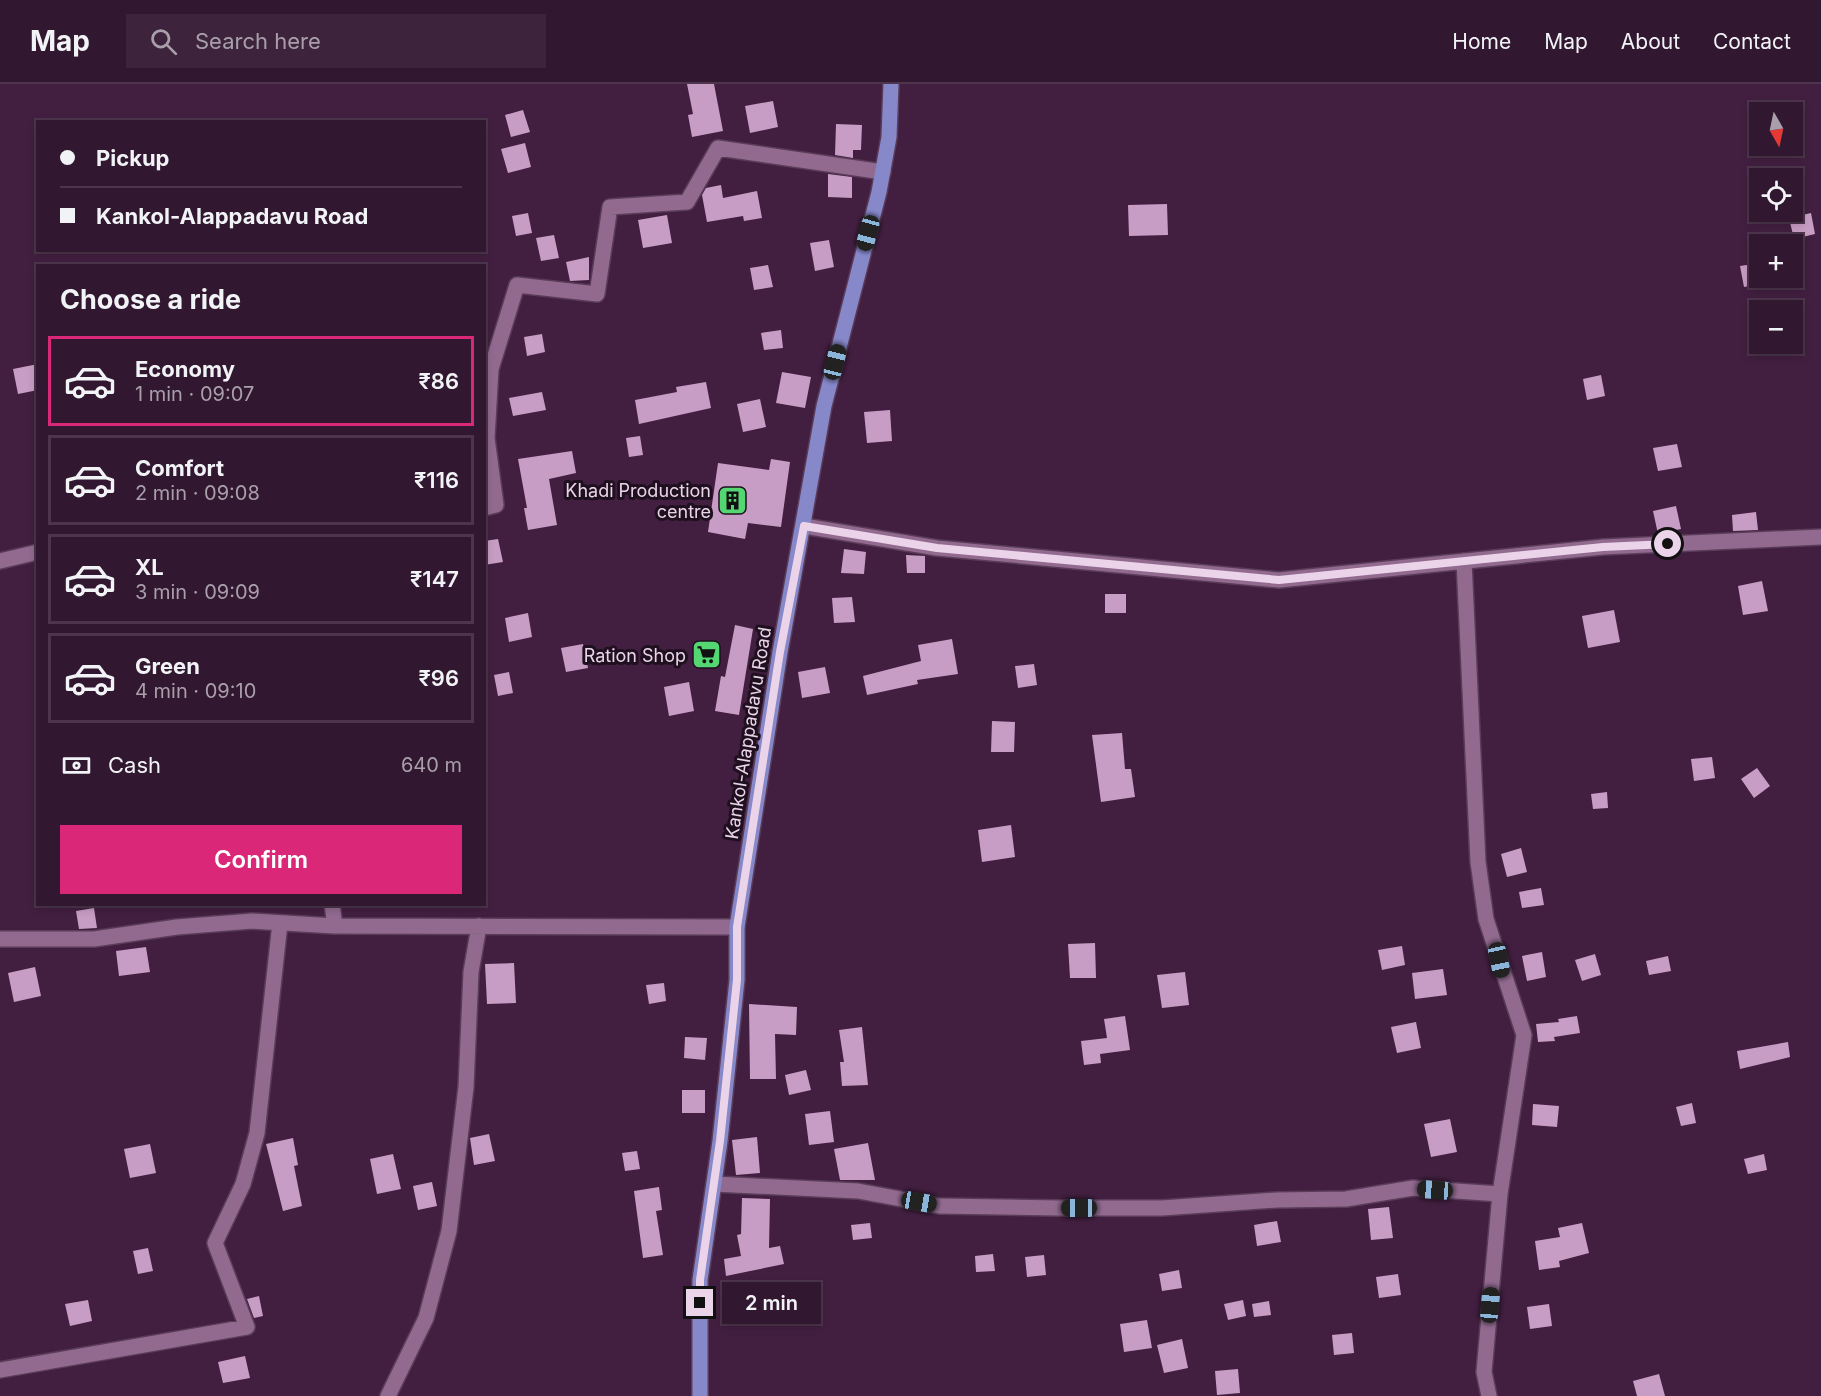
<!DOCTYPE html>
<html lang="en">
<head>
<meta charset="utf-8">
<style>
	:root { --surface:#321730; --page:#3d243c; --text:#f1f3f6; --muted:#a89fab; --line:#4d364c; --accent:#db2777 }
	body { margin:0; font-family:Inter,sans-serif; background:var(--page); color:var(--text); height:100vh; display:flex; flex-direction:column; font-size:22px; white-space:nowrap }
	* { box-sizing:border-box; margin:0 }
	p { font-size:20px; color:var(--muted) }
	.icon { flex:none; width:33px; height:33px; fill:none; stroke:currentColor; stroke-width:2; stroke-linecap:round; stroke-linejoin:round }
	.map { position:relative; flex:1; overflow:hidden }
	.drawer { position:absolute; left:36px; top:180px; width:450px; height:642px; display:flex; flex-direction:column; background:var(--surface); border-radius:0px; box-shadow:0 3px 9px #0003,0 0 0 2px var(--line) }
	.drawer>* { flex:none }
	.top-card { position:absolute; left:36px; top:36px; width:450px; height:132px; border-radius:0px; box-shadow:0 3px 9px #0003,0 0 0 2px var(--line); display:grid; align-content:center; height:132px; padding:0 24px; background:var(--surface) }
	.needle { width:39px; rotate:171deg }
	.tools { position:absolute; left:1749px; top:18px; display:grid; gap:12px }
	.tools a { display:grid; place-items:center; width:54px; height:54px; border-radius:0px; background:var(--surface); box-shadow:0 3px 9px #0003,0 0 0 2px var(--line); font-size:30px }
	.end { position:absolute; width:27px; height:27px; margin:-14px; border:8px solid #ebd4e9; background:#111; box-shadow:0 0 0 3px #111 }
	.from { border-radius:50% }
	.bubble { position:absolute; height:42px; border-radius:0px; background:var(--surface); box-shadow:0 3px 9px #0003,0 0 0 2px var(--line); font-size:20px; font-weight:600; line-height:42px; text-align:center }
	.car { position:absolute; width:18px; height:36px; margin:-18px -9px; border-radius:8px; box-shadow:0 0 4px 2px #0007; background:linear-gradient(#222 24%,#8ab4d8 0 40%,#222 0 76%,#8ab4d8 0 86%,#222 0) }
	.top-card b { display:flex; align-items:center; gap:21px; height:57px; font-size:22px }
	.top-card b+b { border-top:2px solid var(--line) }
	.top-card i { width:15px; height:15px; background:var(--text) }
	ul { padding:0; list-style:none }
	li { display:flex; align-items:center; gap:18px; height:90px; margin:0 12px 9px; padding:0 12px; border:3px solid var(--line); border-radius:0px }
	li div { flex:1 }
	li b { display:block; font-size:22px }
	li em { font-style:normal; font-weight:600 }
	li.selected { border-color:var(--accent) }
	li>.icon { width:54px; height:54px; stroke-width:1.5 }
	h2 { padding:0 24px; font-size:27px; line-height:72px }
	.pay { display:flex; align-items:center; gap:15px; height:66px; padding:0 24px; font-size:22px }
	.pay p { margin-inline-start:auto }
	.action { display:flex; gap:12px; margin-top:auto; padding:12px 24px }
	.action a { flex:1; height:69px; border-radius:0px; background:var(--accent); color:#fff; font-size:24px; font-weight:600; line-height:69px; text-align:center }
	header { display:flex; align-items:center; gap:36px; box-sizing:border-box; height:84px; padding:0 30px; background:var(--surface); border-bottom:2px solid var(--line) }
	header strong { font-size:28px }
	nav { display:flex; gap:33px; margin-inline-start:auto; font-size:21px }
	.search { width:420px; height:54px; background:var(--page); display:flex; align-items:center; gap:15px; box-sizing:border-box; padding:0 21px; border-radius:0px; color:var(--muted); font-size:22px }
	.map>svg:first-child { display:block }
</style>
</head>
<body>
<header>
<strong>Map</strong>
<div class="search"><svg class="icon" aria-label="search" viewBox="0 0 24 24"><circle cx="10" cy="10" r="6"/><path d="M15 15l6 6"/></svg>Search here</div>
<nav><a>Home</a><a>Map</a><a>About</a><a>Contact</a></nav>
</header>
<div class="map">
<svg width="1821" height="1312" viewBox="0 0 1821 1312">
	<rect width="100%" height="100%" fill="#421f40"/>
	<path fill="#c89dc5" d="M687,0H714L723,47L692,53L688,31L693,30Z
		M773,17L778,43L750,49L745,22Z
		M523,26L530,48L511,53L505,31Z
		M836,40L862,41L861,66H853V74L835,71Z
		M525,59L531,83L508,89L501,65Z
		M828,90L852,93V114L828,113Z
		M721,101L723,114L757,107L762,134L744,137L743,132L707,138L702,111L706,104Z
		M1167,120L1168,151L1129,152L1128,121Z
		M528,129L532,149L516,152L512,132Z
		M1811,129L1815,150L1794,155L1789,134Z
		M667,131L672,159L643,164L638,136Z
		M554,151L559,174L541,177L536,154Z
		M829,156L834,183L815,187L810,159Z
		M589,173V196L570,197L566,178Z
		M1760,179V200L1744,203L1740,182Z
		M768,181L773,203L754,206L750,184Z
		M781,246L783,264L764,266L761,249Z
		M542,250L545,268L527,272L524,253Z
		M38,280V306L18,310L13,285Z
		M782,288L811,293L805,324L776,319Z
		M1601,291L1605,312L1587,316L1583,295Z
		M706,298L711,324L639,340L635,316L677,308L676,303Z
		M542,308L546,326L513,332L509,314Z
		M760,315L766,343L743,348L737,320Z
		M890,326L892,357L867,359L864,328Z
		M640,352L643,371L629,373L626,354Z
		M1677,360L1682,383L1658,387L1653,364Z
		M572,367L576,389L549,395L557,441L528,446L524,424H527L518,375Z
		M771,375L790,378L781,443L748,439L745,455L708,448L718,379L769,386Z
		M1676,422L1681,445L1658,450L1653,427Z
		M1756,428L1758,446L1733,447L1732,431Z
		M498,455L503,478L484,481V457Z
		M844,465L866,468L864,490L841,489Z
		M906,471L925,472V489H907Z
		M1762,497L1768,527L1743,531L1738,502Z
		M1105,510H1126V529H1105Z
		M852,513L855,538L834,539L832,514Z
		M1614,526L1620,558L1588,564L1582,532Z
		M528,529L532,553L509,558L505,534Z
		M735,541L753,545L739,631L715,627L721,592L725,593Z
		M952,555L958,590L917,596L918,600L867,611L863,592L921,577L918,561Z
		M583,560L588,584L566,588L561,564Z
		M1034,580L1037,601L1018,604L1015,582Z
		M825,583L830,609L802,614L798,588Z
		M509,588L513,609L498,612L494,591Z
		M689,598L694,627L669,632L664,603Z
		M992,637L1015,638L1014,668H991Z
		M1122,649L1125,685H1131L1135,713L1101,718L1092,651Z
		M1712,673L1715,694L1694,697L1691,675Z
		M1757,684L1770,702L1754,714L1741,695Z
		M1607,708L1608,724L1593,725L1591,710Z
		M1011,741L1015,773L982,778L978,746Z
		M1521,764L1527,788L1507,793L1501,770Z
		M1541,804L1544,821L1522,824L1519,808Z
		M94,824L97,844L79,845L76,827Z
		M1095,859L1096,894H1070L1068,860Z
		M1402,862L1405,881L1382,886L1378,866Z
		M146,863L150,888L119,892L116,867Z
		M1542,868L1546,893L1527,897L1522,872Z
		M1595,870L1601,891L1582,897L1575,876Z
		M1668,872L1671,887L1649,891L1646,877Z
		M514,879L516,919L487,920L485,880Z
		M35,883L41,912L14,918L8,889Z
		M1443,885L1447,911L1415,915L1412,889Z
		M1185,888L1189,921L1162,924L1157,891Z
		M664,899L666,917L649,920L646,901Z
		M749,920L797,923L796,951L775,950L776,995H750Z
		M1125,932L1130,966L1100,970L1101,979L1084,981L1081,957L1107,954L1104,935Z
		M1577,932L1580,949L1554,953L1555,957L1538,958L1536,940L1559,938L1558,935Z
		M1416,938L1421,964L1397,969L1391,943Z
		M862,943L868,1001L842,1002L840,978H844L839,946Z
		M685,953L707,954L705,976L684,974Z
		M1788,958L1790,973L1740,985L1737,967Z
		M806,986L811,1006L789,1011L785,991Z
		M682,1006H705V1029H682Z
		M1692,1019L1696,1039L1681,1042L1676,1023Z
		M1533,1020L1559,1022L1557,1043L1532,1041Z
		M830,1027L834,1058L809,1061L805,1030Z
		M1450,1035L1457,1068L1431,1073L1424,1040Z
		M489,1050L495,1077L474,1081L470,1054Z
		M757,1053L760,1089L736,1091L732,1056Z
		M293,1054L298,1081L294,1082L302,1122L283,1127L266,1060Z
		M868,1059L875,1096H840L834,1065Z
		M150,1060L156,1089L130,1094L124,1065Z
		M637,1067L640,1085L625,1087L622,1069Z
		M393,1070L401,1105L377,1110L370,1075Z
		M1764,1070L1767,1086L1748,1090L1744,1075Z
		M432,1098L437,1122L418,1126L413,1102Z
		M659,1103L662,1126L656,1127L663,1171L643,1174L634,1107Z
		M742,1114L770,1115L769,1164L780,1162L784,1180L726,1192L724,1175L741,1172L737,1151L741,1150Z
		M1389,1123L1393,1154L1371,1156L1368,1125Z
		M1277,1137L1281,1158L1257,1162L1254,1141Z
		M870,1139L872,1154L853,1156L851,1141Z
		M1582,1139L1589,1169L1559,1177L1560,1183L1539,1186L1535,1157L1560,1153L1558,1144Z
		M148,1164L153,1187L138,1190L133,1167Z
		M993,1170L995,1187L976,1188L975,1172Z
		M1044,1171L1046,1191L1027,1193L1025,1173Z
		M1179,1186L1182,1204L1162,1207L1159,1190Z
		M1398,1190L1401,1211L1379,1214L1376,1193Z
		M739,1201L741,1215L725,1217L723,1203Z
		M259,1212L263,1232L254,1234L247,1215Z
		M88,1216L92,1237L70,1242L65,1220Z
		M1243,1216L1246,1232L1228,1236L1224,1220Z
		M1269,1217L1271,1231L1254,1233L1252,1220Z
		M1549,1220L1552,1242L1530,1245L1527,1223Z
		M1147,1236L1152,1264L1124,1268L1120,1240Z
		M1352,1249L1354,1269L1334,1271L1332,1251Z
		M1182,1255L1188,1284L1164,1289L1157,1261Z
		M245,1272L250,1294L223,1299L218,1278Z
		M1238,1285L1240,1309L1217,1311L1215,1287Z
		M1659,1290L1665,1312H1637L1633,1297Z"/>
	<g fill="none" stroke-linecap="round" stroke-linejoin="round">
		<defs>
			<path id="minor" d="M484,424L496,421L487,354L491,285L517,201L597,210L610,123L687,118L718,64L883,88
				M804,442L937,464L1279,496L1603,463L1821,453
				M0,477L38,468
				M1464,477L1478,778L1486,835L1524,951L1500,1110
				M332,820L335,842
				M0,855H94L177,843L252,837L335,842L737,843
				M714,1100L858,1107L939,1122L1058,1124H1162L1277,1116L1346,1115L1413,1104L1500,1110L1484,1288L1489,1312
				M0,1286L247,1243L215,1159L243,1100L257,1049L280,839
				M388,1312L426,1234L449,1147L466,1003L471,888L479,842"/>
			<path id="major" d="M700,1312V1196L720,1057L737,896V843L780,568L824,322L879,108L889,53L891,0"/>
		</defs>
		<use href="#minor" stroke="#5a3c59" stroke-width="18"/>
		<use href="#major" stroke="#5a3c59" stroke-width="18"/>
		<use href="#minor" stroke="#926a90" stroke-width="15"/>
		<use href="#major" stroke="#8688ca" stroke-width="15"/>
	</g>
	<g fill="none" stroke-linecap="round" stroke-linejoin="round">
		<path stroke="#ebd4e9" stroke-width="8" d="M700,1219V1196L720,1057L737,896V843L780,568L804,442L937,464L1279,496L1603,463L1668,460"/>
	</g>
	<defs>
		<symbol id="building-square" viewBox="-11 -11 22 22"><rect x="-9" y="-9" width="18" height="18" rx="4" fill="#54d672" stroke="#1f101f"/><path d="M-4-6H4V6H1V3H-1V6H-4ZM-2.5-4.3h1.7v1.8h-1.7ZM.8-4.3h1.7v1.8H.8ZM-2.5-1h1.7V.8h-1.7ZM.8-1h1.7V.8H.8Z" fill="#111"/></symbol>
		<symbol id="supermarket-square" viewBox="-11 -11 22 22"><rect x="-9" y="-9" width="18" height="18" rx="4" fill="#54d672" stroke="#1f101f"/><path d="M-6-5.5h2.5l.6 2H6L4.5 2H-2.5L-4.4-4H-6ZM-1.5 3.2a1.3 1.3 0 1 0 .1 0ZM3 3.2a1.3 1.3 0 1 0 .1 0Z" fill="#111"/></symbol>
	</defs>
	<g fill-rule="evenodd">
		<use href="#building-square" x="716" y="400" width="33" height="33"/>
		<use href="#supermarket-square" x="690" y="554" width="33" height="33"/>
	</g>
	<g text-anchor="middle" dominant-baseline="central" stroke-width="6" stroke-linejoin="round" paint-order="stroke">
		<g font-size="18" fill="#ebd4e9" stroke="#1f101f" text-anchor="end">
			<text x="711" y="406">Khadi Production<tspan x="711" dy="21">centre</tspan></text>
			<text x="686" y="571">Ration Shop</text>
		</g>
		<g font-size="18" fill="#ebd4e9" stroke="#1f101f">
			<text transform="translate(748 649) rotate(-81)">Kankol-Alappadavu Road</text>
		</g>
	</g>
</svg>
<div class="tools">
<a><svg class="needle" viewBox="-14 -14 28 28"><path d="M0-13l5 13h-10z" fill="#e53935"/><path d="M0 13l5-13h-10z" fill="#a89fab"/></svg></a>
<a><svg class="icon" aria-label="locate" viewBox="0 0 24 24"><circle cx="12" cy="12" r="6"/><path d="M12 2v4M12 18v4M2 12h4M18 12h4"/></svg></a>
<a>+</a>
<a>−</a>
</div>
<i class="end from" style="left:1668px;top:460px"></i>
<i class="end" style="left:700px;top:1219px"></i>
<div class="bubble" style="left:722px;top:1198px;width:99px">2 min</div>
<i class="car" style="left:868px;top:149px;rotate:195deg"></i>
<i class="car" style="left:835px;top:278px;rotate:14deg"></i>
<i class="car" style="left:1499px;top:876px;rotate:168deg"></i>
<i class="car" style="left:1435px;top:1106px;rotate:274deg"></i>
<i class="car" style="left:919px;top:1118px;rotate:100deg"></i>
<i class="car" style="left:1079px;top:1124px;rotate:270deg"></i>
<i class="car" style="left:1490px;top:1221px;rotate:5deg"></i>
<div class="top-card">
<b><i class="from"></i>Pickup</b>
<b><i></i>Kankol-Alappadavu Road</b>
</div>
<section class="drawer">
<h2>Choose a ride</h2>
<ul>
<li class="selected"><svg class="icon" aria-label="car" viewBox="0 0 24 24"><path d="M5 17H2v-5l4-1 3-4h7l3 4 3 1v5h-3M9 17h6M6 11h13"/><circle cx="7" cy="17" r="2"/><circle cx="17" cy="17" r="2"/></svg><div><b>Economy</b><p>1 min · 09:07</p></div><em>₹86</em></li>
<li><svg class="icon" aria-label="car" viewBox="0 0 24 24"><path d="M5 17H2v-5l4-1 3-4h7l3 4 3 1v5h-3M9 17h6M6 11h13"/><circle cx="7" cy="17" r="2"/><circle cx="17" cy="17" r="2"/></svg><div><b>Comfort</b><p>2 min · 09:08</p></div><em>₹116</em></li>
<li><svg class="icon" aria-label="car" viewBox="0 0 24 24"><path d="M5 17H2v-5l4-1 3-4h7l3 4 3 1v5h-3M9 17h6M6 11h13"/><circle cx="7" cy="17" r="2"/><circle cx="17" cy="17" r="2"/></svg><div><b>XL</b><p>3 min · 09:09</p></div><em>₹147</em></li>
<li><svg class="icon" aria-label="car" viewBox="0 0 24 24"><path d="M5 17H2v-5l4-1 3-4h7l3 4 3 1v5h-3M9 17h6M6 11h13"/><circle cx="7" cy="17" r="2"/><circle cx="17" cy="17" r="2"/></svg><div><b>Green</b><p>4 min · 09:10</p></div><em>₹96</em></li>
</ul>
<div class="pay"><svg class="icon" aria-label="cash" viewBox="0 0 24 24"><path d="M3 7h18v10H3z"/><circle cx="12" cy="12" r="2"/></svg>Cash<p>640 m</p></div>
<div class="action"><a>Confirm</a></div>
</section>
</div>
</body>
</html>
